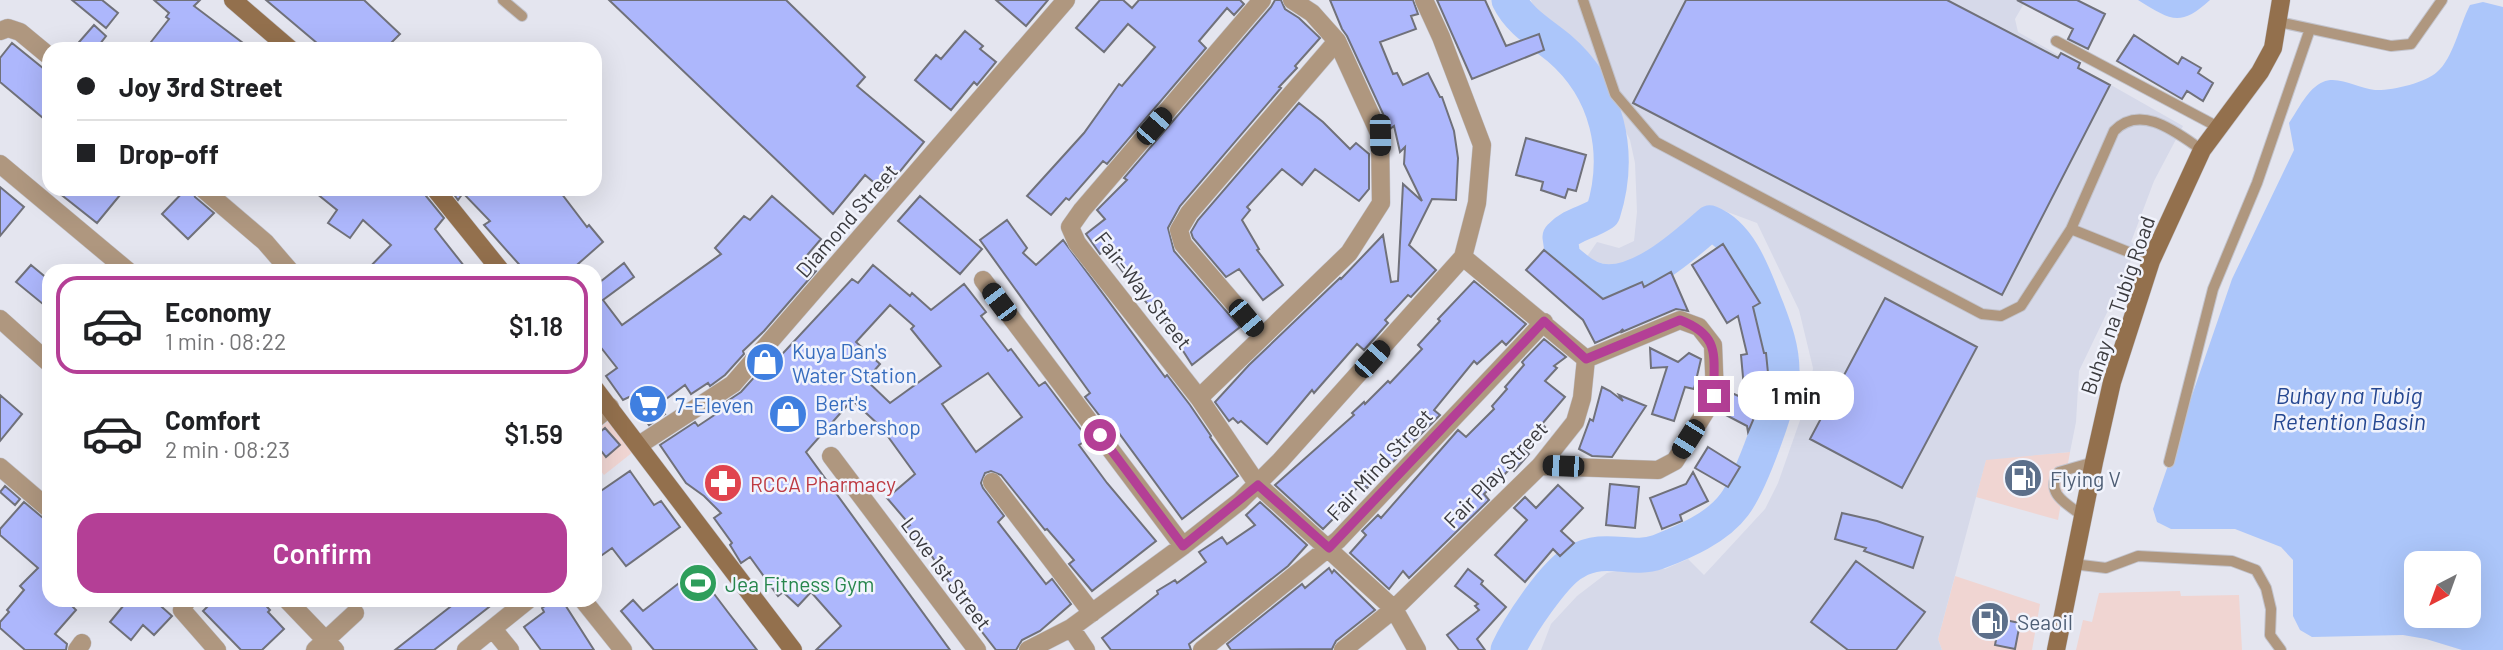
<!DOCTYPE html>
<html lang="en">
<head>
<meta charset="utf-8">
<style>
	:root { --surface:#fff; --page:#f6f6f6; --text:#202124; --muted:#757577; --line:#e0e0e0; --accent:#b43f96 }
	body { margin:0; font-family:Barlow,sans-serif; background:var(--page); color:var(--text); height:100vh; display:flex; flex-direction:column; font-size:26px; white-space:nowrap }
	* { box-sizing:border-box; margin:0 }
	p { font-size:23px; color:var(--muted) }
	.icon { flex:none; width:38px; height:38px; fill:none; stroke:currentColor; stroke-width:2; stroke-linecap:round; stroke-linejoin:round }
	.map { position:relative; flex:1; overflow:hidden }
	.panel { position:absolute; left:42px; top:264px; width:560px; height:343px; display:flex; flex-direction:column; background:var(--surface); border-radius:21px; box-shadow:0 7px 28px #0002 }
	.panel>* { flex:none }
	.guide { position:absolute; left:42px; top:42px; width:560px; height:154px; border-radius:21px; box-shadow:0 7px 28px #0002; display:grid; align-content:center; height:154px; padding:0 35px; background:var(--surface) }
	.needle { width:46px; rotate:221deg }
	.fabs { position:absolute; left:2404px; top:551px; display:grid; gap:14px }
	.fabs a { display:grid; place-items:center; width:77px; height:77px; border-radius:14px; background:var(--surface); box-shadow:0 7px 28px #0002; font-size:35px }
	.end { position:absolute; width:32px; height:32px; margin:-16px; border:9px solid #b43f96; background:#fff; box-shadow:0 0 0 4px #fff }
	.from { border-radius:50% }
	.bubble { position:absolute; height:49px; border-radius:21px; background:var(--surface); box-shadow:0 7px 28px #0002; font-size:23px; font-weight:600; line-height:49px; text-align:center }
	.car { position:absolute; width:21px; height:42px; margin:-21px -10px; border-radius:9px; box-shadow:0 0 5px 2px #0007; background:linear-gradient(#222 24%,#8ab4d8 0 40%,#222 0 76%,#8ab4d8 0 86%,#222 0) }
	.guide b { display:flex; align-items:center; gap:24px; height:66px; font-size:26px }
	.guide b+b { border-top:2px solid var(--line) }
	.guide i { width:18px; height:18px; background:var(--text) }
	ul { padding:12px 0 0; list-style:none }
	li { display:flex; align-items:center; gap:21px; height:98px; margin:0 14px 10px; padding:0 21px; border:4px solid transparent; border-radius:21px }
	li div { flex:1 }
	li b { display:block; font-size:26px }
	li em { font-style:normal; font-weight:600 }
	li.active { border-color:var(--accent) }
	li>.icon { width:63px; height:63px; stroke-width:1.5 }
	.button { display:flex; gap:14px; margin-top:auto; padding:14px 35px }
	.button a { flex:1; height:80px; border-radius:21px; background:var(--accent); color:#fff; font-size:28px; font-weight:600; line-height:80px; text-align:center }
	.map>svg:first-child { display:block }
</style>
</head>
<body>
<div class="map">
<svg width="2503" height="650" viewBox="0 0 2503 650">
	<rect width="100%" height="100%" fill="#e4e5ef"/>
	<path fill="#f0d5d2" d="M608,421L633,452L604,475L595,464V432Z
		M2070,452L2058,520L1976,497L1986,459Z
		M1955,576L2040,604L2032,650H1942L1938,639Z
		M2180,591L2181,596L2239,595L2242,650H2076L2083,620L2092,622L2099,593Z"/>
	<path fill="#d6d9e9" d="M1531,0H2026L2015,19L2018,32L2183,126L2154,181L2131,242L2136,245L2127,271L2079,371L2076,422L2070,452L1986,460L1938,639L1942,650H1541L1551,624L1577,596L1607,573L1639,567L1665,569L1688,559L1704,575L1765,509L1778,483L1810,392L1813,368L1799,310L1757,223L1714,207L1660,253L1619,269L1586,258L1597,242L1619,248L1634,241L1637,212L1635,163L1630,140L1586,52L1535,12Z"/>
	<path fill="#acc6fa" fill-rule="evenodd" d="M2138,0H2210C2179,28 2171,20 2138,0Z
		M2483,2L2503,7V650H2462L2426,639L2403,635L2312,637L2300,630L2293,616V560L2281,547L2235,529H2171L2157,522L2153,509L2232,279L2294,150L2289,123C2298,110 2308,88 2323,82C2338,75 2360,89 2375,90C2391,91 2425,83 2437,72C2453,59 2460,24 2470,5ZM2417,564H2469V616H2417Z"/>
	<g fill="none" stroke-linecap="round" stroke-linejoin="round">
		<path stroke="#acc6fa" stroke-width="35" d="M1508,650C1518,628 1554,573 1575,562C1606,544 1630,562 1658,552C1684,542 1717,528 1734,505C1750,485 1783,396 1782,371C1782,349 1775,330 1767,309C1755,280 1742,236 1710,223C1684,246 1638,288 1600,281C1585,278 1574,267 1563,258L1560,237C1574,223 1586,224 1603,213C1622,153 1608,90 1559,48C1541,33 1520,22 1509,0"/>
	</g>
	<path fill="#adb7fc" stroke="#70717a" stroke-width="2" fill-rule="evenodd" d="M72,0H102L118,13L106,28Z
		M154,0H200L194,6L251,49H160L151,42L169,19L166,17L169,13Z
		M266,0H364L400,34L385,49H324Z
		M609,0H786L865,77L857,86L924,142L884,191L865,175L833,214Z
		M996,0H1048L1026,26Z
		M1100,0H1123L1132,8L1139,0H1240L1244,4L1234,15L1227,8L1199,41L1206,48L1107,164L1103,161L1069,200L1066,198L1051,215L1027,196L1084,133L1119,84L1122,86L1155,47L1128,24L1104,52L1076,28Z
		M1275,0H1281L1285,9L1299,18L1320,38L1295,66L1297,68L1279,87L1281,88L1180,206L1168,228L1174,251L1240,327L1192,365L1159,313L1156,315L1106,250L1100,254L1086,234L1105,219L1097,210L1127,180L1124,178L1271,7Z
		M1330,0H1413L1418,14L1411,16L1416,29L1380,42L1393,74L1397,73L1403,85L1428,73L1440,97H1442L1454,131L1458,158L1456,200L1432,199L1409,245L1436,270L1411,297L1408,295L1385,320L1388,323L1364,350L1357,344L1314,393L1312,390L1267,444L1241,421L1238,423L1233,418L1229,421L1215,402L1249,365L1340,278L1341,279L1383,235L1391,282L1398,281L1403,184L1422,201L1404,164L1405,147L1400,152L1394,126L1390,129L1347,36L1342,29Z
		M1437,0H1485L1506,46L1539,34L1544,50L1472,79Z
		M1686,0H1947L2058,58L2061,53L2080,63L2078,68L2110,85L2002,295L1633,103Z
		M2017,0H2077L2105,14L2088,49L2068,39L2073,29Z
		M94,25L106,36L96,49H73Z
		M965,31L983,46L980,49L996,62L977,85L974,82L951,110L915,80L936,55L941,59Z
		M2134,35L2178,64L2182,57L2201,68L2198,73L2213,83L2203,101L2187,91L2182,99L2117,61Z
		M12,43L49,73V123L0,82V58Z
		M1299,103L1323,122L1350,149L1356,143L1369,154V189L1359,201L1315,169L1302,185L1282,169L1247,207L1250,210L1242,220L1259,249L1257,250L1283,285L1263,300L1239,269L1226,277L1193,238L1191,232L1198,220Z
		M1526,138L1586,155L1576,191L1568,189L1565,198L1541,190L1543,182L1516,175Z
		M0,187L24,207L0,236Z
		M54,189H125L97,223Z
		M186,189H192L195,197L214,213L188,239L162,214Z
		M311,189H424L426,196L444,218L435,229L468,271H366L391,245L363,220L350,238L328,223L337,210Z
		M450,189H558L587,227L589,225L603,242L570,271H525L484,225L490,221L463,193L458,200Z
		M772,196L821,239L803,260L816,271L764,331L743,351L744,354L725,375L710,386L708,383L691,394L685,385L658,405L665,414L649,425L629,397L623,400L606,376L617,368L595,340V286L624,263L634,277L603,300L622,325L721,254L715,248L744,216L750,220Z
		M920,196L982,249L960,274L898,221Z
		M1007,220L1027,248L1023,253L1036,265L1063,240L1165,377L1167,375L1190,405L1211,436L1210,437L1238,476L1182,519L1110,421L1106,424L1085,397L1090,393L980,240Z
		M1723,244L1760,303L1753,307L1764,353H1766L1769,383L1748,432L1747,426L1722,413L1732,393L1745,399L1741,355L1747,354L1738,316L1727,323L1692,265Z
		M1544,250L1603,299L1642,282L1644,287L1671,272L1688,311L1676,309L1622,332L1623,329L1620,332L1595,343L1583,320L1526,270Z
		M31,265L49,280V309L16,282Z
		M873,265L910,296L912,293L931,310L964,284L986,312L981,316L1008,351L1011,349L1039,386L1045,382L1088,439L1079,445L1107,483L1156,541L1092,591L1069,564L1074,560L1047,529L1045,530L1001,475L991,471L985,473L981,483L983,488L1004,516L998,522L1046,584L1052,579L1071,604L1040,631L1022,640L1016,650H996L979,628L982,625L952,587L929,552L924,556L905,529L910,525L887,498L915,474L881,427L852,400L806,452L950,650H816L841,626L811,592L798,606L783,592L778,596L750,557L741,563L730,545L732,543L714,518L721,513L704,496L686,483L660,445L695,422L698,426L725,408L723,404L741,392L757,374L759,379L852,279L858,283ZM890,305L914,326L911,329L941,366L890,403L866,380L880,364L856,342ZM988,373L1022,417L976,452L942,404Z
		M1474,281L1526,324L1506,345L1502,341L1477,364L1474,361L1434,410L1440,415L1367,488L1362,483L1336,510L1339,513L1323,529L1275,485L1354,415L1352,413L1364,402L1365,404L1388,381L1390,383L1422,349L1418,345L1440,321L1438,319Z
		M1885,298L1977,347L1902,488L1810,439Z
		M1544,339L1566,357L1554,366L1557,368L1545,381L1565,397L1542,424L1545,427L1525,450L1529,454L1514,471L1511,468L1484,494L1489,500L1409,578L1403,571L1389,589L1350,553L1366,535L1362,531L1378,515L1381,518L1458,430L1466,437L1494,409L1492,406L1507,389L1505,387L1524,365L1522,362Z
		M1650,348L1678,362L1689,353L1701,359L1694,389L1685,387L1674,421L1652,414L1667,367L1651,368Z
		M1602,387L1610,391L1623,401L1619,395L1646,406L1612,457L1592,456L1579,449L1590,419L1593,421Z
		M0,395L22,414L0,441Z
		M605,428L620,445L606,457L595,443V436Z
		M1708,447L1740,467L1728,487L1695,468Z
		M630,471L654,505L661,501L680,527L626,566L612,548L595,560V495Z
		M1693,472L1708,501L1680,515L1682,521L1662,529L1650,498L1686,484Z
		M1610,484L1639,487L1635,528L1606,525Z
		M1558,485L1583,508L1561,531L1574,543L1560,556L1553,549L1525,582L1495,555L1527,520L1514,508L1525,497L1536,508Z
		M5,486L20,499L15,505L0,492Z
		M24,502L49,523V600H66L76,610L55,634L67,644L66,650H25L0,628V622L9,612L7,610L24,590L20,586L38,568L0,535V529Z
		M1260,502L1307,545L1288,566L1189,644L1191,650H1111L1102,638L1158,594L1157,591L1175,580L1177,583L1206,562L1199,552L1222,537L1227,544L1255,525L1246,515Z
		M1842,513L1877,521L1923,537L1913,568L1864,551L1866,548L1835,539Z
		M1856,561L1925,612L1896,650H1848L1811,622Z
		M1329,568L1332,573L1334,570L1375,610L1336,641L1332,649L1231,650L1227,644L1302,584L1305,588Z
		M1468,569L1483,581L1481,584L1506,607L1477,639L1485,650H1459L1447,635L1479,610L1475,606L1478,604L1455,586Z
		M696,570L727,611L757,650H654L621,611L633,600L643,611Z
		M128,600H154L172,616L154,635L143,625L131,640L110,622Z
		M214,600H261L270,610L268,612L284,629L262,650H241L203,611Z
		M459,600H498L434,650H395Z
		M555,600H562L594,650H541L524,627L544,612L542,608Z
		M2000,619L2020,623L2015,649L1995,645Z"/>
	<g fill="none" stroke-linecap="round" stroke-linejoin="round">
		<defs>
			<path id="service" d="M503,0L522,16
				M1583,0L1615,94L1656,142L1982,314L2001,316L2021,306L2071,229L2151,261
				M2279,22L2391,46L2411,44L2442,0
				M2056,41L2218,127
				M2071,229L2114,131C2141,103 2177,133 2202,150
				M2169,462L2213,289L2257,183L2310,29
				M2083,516C2067,504 2044,493 2059,472L2094,462
				M2073,564L2106,568L2138,556L2232,561L2256,570L2266,588L2271,609L2270,635L2281,650"/>
			<path id="minor" d="M1262,0L1082,210L1070,227L1077,243L1199,398L1258,485L1394,609L1417,650
				M0,31L8,28L20,32L49,56
				M0,164L128,271
				M203,189L265,242L290,271
				M983,280L1183,546
				M0,319L49,363
				M1262,336L1183,244L1179,230L1189,213L1337,41
				M1199,398L1349,253L1381,203L1380,135L1337,41L1312,13L1292,0
				M595,419L610,407
				M639,445L733,384L1066,0
				M831,456L977,650
				M1540,466L1658,470L1675,461L1715,396L1713,345L1699,327L1680,320L1586,359
				M0,467L49,509
				M992,482L1092,613
				M187,600L182,610L217,650
				M287,600L335,650
				M583,600L623,650
				M1071,628L1086,650
				M493,629L510,650
				M77,650L82,643
				M315,650L355,613
				M466,650L528,600
				M1028,650L1071,628L1183,546L1240,501L1280,461L1463,257L1477,203L1482,145L1441,37L1424,0
				M1202,650L1338,540L1544,322
				M1343,650L1394,609L1540,466L1575,422L1582,398L1586,359L1463,257"/>
			<path id="secondary" d="M233,0L290,49
				M435,189L501,271
				M595,389L793,650
				M2056,650L2094,462L2112,382L2151,261L2202,150L2260,72L2273,48L2281,0"/>
		</defs>
		<use href="#service" stroke="#c2c3cc" stroke-width="12"/>
		<use href="#minor" stroke="#c2c3cc" stroke-width="19"/>
		<use href="#secondary" stroke="#c2c3cc" stroke-width="19"/>
		<use href="#service" stroke="#af977f" stroke-width="10"/>
		<use href="#minor" stroke="#af977f" stroke-width="18"/>
		<use href="#secondary" stroke="#93704d" stroke-width="18"/>
	</g>
	<g fill="none" stroke-linecap="round" stroke-linejoin="round">
		<path stroke="#b43f96" stroke-width="9" d="M1100,435L1183,546L1258,485L1329,548L1544,321L1586,359L1680,320C1722,336 1713,357 1714,396"/>
	</g>
	<defs>
		<symbol id="shop-disc" viewBox="-11 -11 22 22"><circle r="9.5" fill="#3f7fe0" stroke="#f1f3fc"/><path d="M-5-2.5h2.3a2.7 3.5 0 0 1 5.4 0H5L5.5 6h-11ZM-1.5-2.5h3a1.5 2.3 0 0 0-3 0Z" fill="#fff"/></symbol>
		<symbol id="supermarket-disc" viewBox="-11 -11 22 22"><circle r="9.5" fill="#3f7fe0" stroke="#f1f3fc"/><path d="M-6-5.5h2.5l.6 2H6L4.5 2H-2.5L-4.4-4H-6ZM-1.5 3.2a1.3 1.3 0 1 0 .1 0ZM3 3.2a1.3 1.3 0 1 0 .1 0Z" fill="#fff"/></symbol>
		<symbol id="fuel-disc" viewBox="-11 -11 22 22"><circle r="9.5" fill="#5c6f8a" stroke="#f1f3fc"/><path d="M-5.5-6h7V0h2V4h1.3V-2.5L3-4.5l.8-.8L6-3V5H2.5V1h-1V6h-7ZM-4.2-4.7v3.2H.2V-4.7Z" fill="#fff"/></symbol>
		<symbol id="pharmacy-disc" viewBox="-11 -11 22 22"><circle r="9.5" fill="#e0444e" stroke="#f1f3fc"/><path d="M-2-6h4v4h4v4h-4v4h-4v-4h-4v-4h4Z" fill="#fff"/></symbol>
		<symbol id="stadium-disc" viewBox="-11 -11 22 22"><circle r="9.5" fill="#2e9e5b" stroke="#f1f3fc"/><path d="M0-5a6.5 5 0 1 0 0 10a6.5 5 0 1 0 0-10ZM-3.5-1.8h7v3.6h-7Z" fill="#fff"/></symbol>
	</defs>
	<g fill-rule="evenodd">
		<use href="#shop-disc" x="743" y="340" width="44" height="44"/>
		<use href="#supermarket-disc" x="626" y="382" width="44" height="44"/>
		<use href="#shop-disc" x="766" y="392" width="44" height="44"/>
		<use href="#fuel-disc" x="2001" y="456" width="44" height="44"/>
		<use href="#pharmacy-disc" x="701" y="461" width="44" height="44"/>
		<use href="#stadium-disc" x="676" y="561" width="44" height="44"/>
		<use href="#fuel-disc" x="1968" y="599" width="44" height="44"/>
	</g>
	<g text-anchor="middle" dominant-baseline="central" stroke-width="5" stroke-linejoin="round" paint-order="stroke">
		<g font-size="21" fill="#3a3a3e" stroke="#f1f3fc">
			<text transform="translate(846 220) rotate(-49)">Diamond Street</text>
			<text transform="translate(1144 290) rotate(52)">Fair-Way Street</text>
			<text transform="translate(2117 305) rotate(-71)">Buhay na Tubig Road</text>
			<text transform="translate(1379 464) rotate(-47)">Fair Mind Street</text>
			<text transform="translate(1495 474) rotate(-46)">Fair Play Street</text>
			<text transform="translate(947 573) rotate(53)">Love 1st Street</text>
		</g>
		<g font-size="21" fill="#366cbe" stroke="#f1f3fc" text-anchor="start">
			<text x="792" y="350">Kuya Dan's<tspan x="792" dy="24">Water Station</tspan></text>
			<text x="815" y="402">Bert's<tspan x="815" dy="24">Barbershop</tspan></text>
			<text x="675" y="404">7-Eleven</text>
		</g>
		<g font-size="21" fill="#4e5e75" stroke="#f1f3fc" text-anchor="start">
			<text x="2050" y="478">Flying V</text>
			<text x="2017" y="621">Seaoil</text>
		</g>
		<g font-size="21" fill="#be3a42" stroke="#f1f3fc" text-anchor="start">
			<text x="750" y="483">RCCA Pharmacy</text>
		</g>
		<g font-size="21" fill="#27864d" stroke="#f1f3fc" text-anchor="start">
			<text x="725" y="583">Jea Fitness Gym</text>
		</g>
		<g font-size="23" font-style="italic" fill="#254791" stroke="#f1f3fc">
			<text x="2349" y="395">Buhay na Tubig<tspan x="2349" dy="26">Retention Basin</tspan></text>
		</g>
	</g>
</svg>
<div class="fabs">
<a><svg class="needle" viewBox="-14 -14 28 28"><path d="M0-13l5 13h-10z" fill="#e53935"/><path d="M0 13l5-13h-10z" fill="#757577"/></svg></a>
</div>
<i class="end from" style="left:1100px;top:435px"></i>
<i class="end" style="left:1714px;top:396px"></i>
<div class="bubble" style="left:1738px;top:371px;width:116px">1 min</div>
<i class="car" style="left:1154px;top:126px;rotate:41deg"></i>
<i class="car" style="left:1380px;top:135px;rotate:179deg"></i>
<i class="car" style="left:999px;top:302px;rotate:323deg"></i>
<i class="car" style="left:1246px;top:318px;rotate:140deg"></i>
<i class="car" style="left:1372px;top:359px;rotate:42deg"></i>
<i class="car" style="left:1688px;top:439px;rotate:212deg"></i>
<i class="car" style="left:1563px;top:466px;rotate:272deg"></i>
<div class="guide">
<b><i class="from"></i>Joy 3rd Street</b>
<b><i></i>Drop-off</b>
</div>
<section class="panel">
<ul>
<li class="active"><svg class="icon" aria-label="car" viewBox="0 0 24 24"><path d="M5 17H2v-5l4-1 3-4h7l3 4 3 1v5h-3M9 17h6M6 11h13"/><circle cx="7" cy="17" r="2"/><circle cx="17" cy="17" r="2"/></svg><div><b>Economy</b><p>1 min · 08:22</p></div><em>$1.18</em></li>
<li><svg class="icon" aria-label="car" viewBox="0 0 24 24"><path d="M5 17H2v-5l4-1 3-4h7l3 4 3 1v5h-3M9 17h6M6 11h13"/><circle cx="7" cy="17" r="2"/><circle cx="17" cy="17" r="2"/></svg><div><b>Comfort</b><p>2 min · 08:23</p></div><em>$1.59</em></li>
</ul>
<div class="button"><a>Confirm</a></div>
</section>
</div>
</body>
</html>
